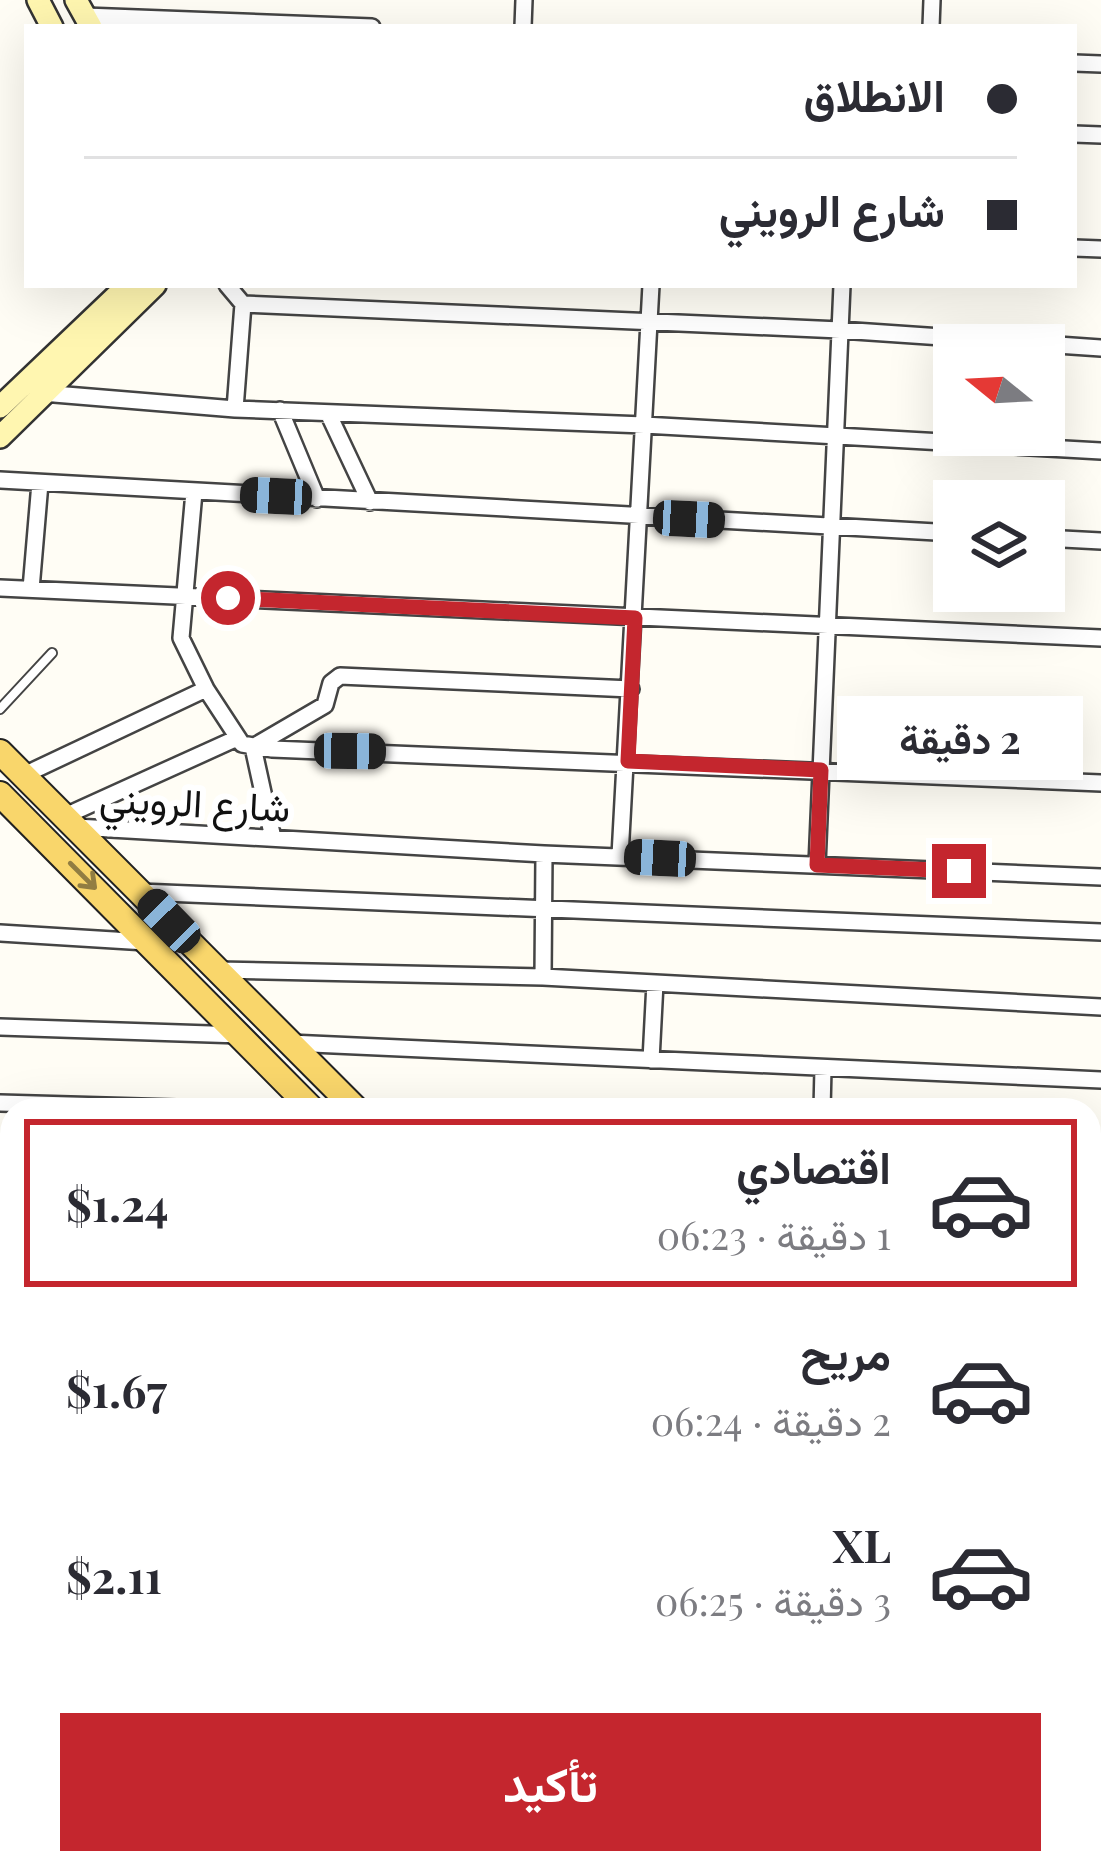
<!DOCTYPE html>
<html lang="ar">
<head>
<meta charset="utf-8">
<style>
	:root { --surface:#fff; --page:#f7f7f7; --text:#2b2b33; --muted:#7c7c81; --line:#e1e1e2; --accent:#c4262e }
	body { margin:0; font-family:"Playfair Display",Vazirmatn,serif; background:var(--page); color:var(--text); direction:rtl; height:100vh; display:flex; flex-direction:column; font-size:45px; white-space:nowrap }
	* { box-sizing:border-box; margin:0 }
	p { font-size:39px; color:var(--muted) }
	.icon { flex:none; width:66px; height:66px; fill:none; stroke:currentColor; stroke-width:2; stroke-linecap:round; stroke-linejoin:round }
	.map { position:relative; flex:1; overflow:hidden; direction:ltr }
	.panel { position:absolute; left:0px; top:1098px; width:1101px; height:777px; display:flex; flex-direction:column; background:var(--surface); border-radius:36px 36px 0 0; box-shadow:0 12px 48px #0002; direction:rtl }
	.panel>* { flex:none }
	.banner { position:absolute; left:24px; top:24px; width:1053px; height:264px; border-radius:0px; box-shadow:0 12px 48px #0002; direction:rtl; display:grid; align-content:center; height:264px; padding:0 60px; background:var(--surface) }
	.needle { width:78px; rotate:288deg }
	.fabs { position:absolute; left:933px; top:324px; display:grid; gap:24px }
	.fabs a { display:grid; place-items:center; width:132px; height:132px; border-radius:0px; background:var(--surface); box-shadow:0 12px 48px #0002; font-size:60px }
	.end { position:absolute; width:54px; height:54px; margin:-27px; border:15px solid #c4262e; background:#fff; box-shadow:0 0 0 6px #fff }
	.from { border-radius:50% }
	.bubble { position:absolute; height:84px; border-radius:0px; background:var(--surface); box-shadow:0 12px 48px #0002; font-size:39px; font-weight:700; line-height:84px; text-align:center; direction:rtl }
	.car { position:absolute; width:36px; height:72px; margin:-36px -18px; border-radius:15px; box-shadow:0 0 9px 3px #0007; background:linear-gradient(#222 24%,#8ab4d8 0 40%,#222 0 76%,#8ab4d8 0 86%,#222 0) }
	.banner b { display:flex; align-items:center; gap:42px; height:114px; font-size:45px }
	.banner b+b { border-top:3px solid var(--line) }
	.banner i { width:30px; height:30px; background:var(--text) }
	ul { padding:21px 0 0; list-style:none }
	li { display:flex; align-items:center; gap:36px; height:168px; margin:0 24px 18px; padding:0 36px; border:6px solid transparent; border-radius:0px }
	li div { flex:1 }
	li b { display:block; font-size:45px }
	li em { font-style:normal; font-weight:700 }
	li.current { border-color:var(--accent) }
	li>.icon { width:108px; height:108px; stroke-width:1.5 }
	.button { display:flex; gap:24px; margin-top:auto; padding:24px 60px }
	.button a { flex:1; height:138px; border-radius:0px; background:var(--accent); color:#fff; font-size:48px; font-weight:700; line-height:138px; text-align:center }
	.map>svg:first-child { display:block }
</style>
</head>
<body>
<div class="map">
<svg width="1101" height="1873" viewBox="0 0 1101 1873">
	<rect width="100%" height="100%" fill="#fffdf5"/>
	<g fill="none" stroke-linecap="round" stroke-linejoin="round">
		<defs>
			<path id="service" d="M0,709L52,653"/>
			<path id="minor" d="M85,16L372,27
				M523,27L524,0
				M931,27L932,0
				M1074,63L1101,64
				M1074,134L1101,135
				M1074,248L1101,249
				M227,285L243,304L235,409
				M243,304L840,330L1101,348
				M42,393L235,409L644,425L1101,451
				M280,410L317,499
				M328,413L370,502
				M0,480L954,533
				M194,492L181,638L206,689L242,744L272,749L1101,783
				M1044,538L1101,541
				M0,588L1101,638
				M31,589L40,483
				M24,775L206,689
				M65,816L235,739
				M76,827L544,854L1101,877
				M273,838L253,747L325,705L331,683L340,676L631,689
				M620,856L651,285
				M817,865L842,285
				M140,892L1101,932
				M0,933L146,942
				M218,970L543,977L1101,1007
				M543,977L544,854
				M0,1027L240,1035
				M290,1043L1101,1080
				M651,1060L655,983
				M0,1103L247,1110
				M822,1110L823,1068
				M0,1166H12
				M1089,1171L1101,1172
				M0,1294L12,1295
				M1089,1295L1101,1296
				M1089,1378L1101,1379
				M0,1397L12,1398
				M1089,1436H1101
				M0,1467L12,1469
				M1089,1511H1101
				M0,1549H12
				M1089,1590H1101
				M1089,1642H1101
				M1089,1743L1101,1744
				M1089,1770L1101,1771
				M0,1823H12
				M812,1873L916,1863"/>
			<path id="secondary" d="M38,0L52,27
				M76,0L91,27
				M0,407L128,285
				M0,437L155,285"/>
			<path id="primary" d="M0,752L357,1110
				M0,794L313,1110
				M1089,1848L1101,1860
				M1063,1863L1073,1873"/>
		</defs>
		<use href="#service" stroke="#444" stroke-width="12"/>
		<use href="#minor" stroke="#444" stroke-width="20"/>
		<use href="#secondary" stroke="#333" stroke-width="26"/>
		<use href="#primary" stroke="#222" stroke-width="28"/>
		<use href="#service" stroke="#fff" stroke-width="8"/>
		<use href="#minor" stroke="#fff" stroke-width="15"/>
		<use href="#secondary" stroke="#fff6b0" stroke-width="21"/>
		<use href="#primary" stroke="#f9d66b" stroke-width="24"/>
	</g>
	<defs><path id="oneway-shaft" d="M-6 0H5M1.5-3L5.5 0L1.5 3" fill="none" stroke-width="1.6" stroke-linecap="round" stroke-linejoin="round" transform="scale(3)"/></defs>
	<use stroke="#917d42" href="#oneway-shaft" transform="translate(83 876) rotate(45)"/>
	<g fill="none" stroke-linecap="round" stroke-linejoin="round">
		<path stroke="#c4262e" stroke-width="15" d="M228,598L635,618L628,761L821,770L817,865L959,871"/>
	</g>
	<g text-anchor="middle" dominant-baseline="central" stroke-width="12" stroke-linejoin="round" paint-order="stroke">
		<g font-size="39" fill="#111" stroke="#fff">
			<text transform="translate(195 801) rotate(3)">شارع الرويني</text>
		</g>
	</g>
</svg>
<div class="fabs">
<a><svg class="needle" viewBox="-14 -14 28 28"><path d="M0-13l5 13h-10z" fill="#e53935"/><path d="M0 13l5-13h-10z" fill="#7c7c81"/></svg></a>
<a><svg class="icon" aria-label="layers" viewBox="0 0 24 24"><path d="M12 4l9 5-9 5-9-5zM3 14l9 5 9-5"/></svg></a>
</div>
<i class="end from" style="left:228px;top:598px"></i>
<i class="end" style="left:959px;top:871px"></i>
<div class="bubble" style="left:837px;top:696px;width:246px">2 دقيقة</div>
<i class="car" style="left:276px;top:496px;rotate:273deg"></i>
<i class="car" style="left:689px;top:519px;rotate:93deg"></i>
<i class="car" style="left:350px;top:751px;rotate:91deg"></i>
<i class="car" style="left:660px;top:858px;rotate:273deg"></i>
<i class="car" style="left:169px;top:921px;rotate:316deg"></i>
<div class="banner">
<b><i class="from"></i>الانطلاق</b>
<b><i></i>شارع الرويني</b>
</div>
<section class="panel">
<ul>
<li class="current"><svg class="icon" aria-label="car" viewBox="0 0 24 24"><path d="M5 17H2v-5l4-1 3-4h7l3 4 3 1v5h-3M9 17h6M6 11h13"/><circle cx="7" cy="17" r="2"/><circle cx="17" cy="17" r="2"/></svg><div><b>اقتصادي</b><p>1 دقيقة · 06:23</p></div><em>$1.24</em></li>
<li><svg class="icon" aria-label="car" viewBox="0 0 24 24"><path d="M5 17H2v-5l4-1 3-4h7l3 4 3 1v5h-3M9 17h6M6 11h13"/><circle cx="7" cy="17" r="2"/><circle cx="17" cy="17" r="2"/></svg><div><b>مريح</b><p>2 دقيقة · 06:24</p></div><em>$1.67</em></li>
<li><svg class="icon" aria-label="car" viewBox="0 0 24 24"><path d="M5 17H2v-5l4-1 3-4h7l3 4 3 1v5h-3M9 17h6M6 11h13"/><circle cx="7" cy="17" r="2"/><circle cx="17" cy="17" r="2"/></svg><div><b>XL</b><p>3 دقيقة · 06:25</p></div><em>$2.11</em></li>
</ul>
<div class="button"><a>تأكيد</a></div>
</section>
</div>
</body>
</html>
